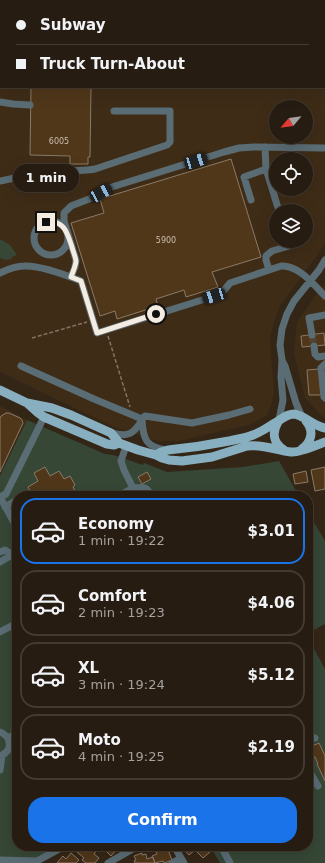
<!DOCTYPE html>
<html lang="en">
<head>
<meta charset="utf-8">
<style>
	:root { --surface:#271c11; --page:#33291f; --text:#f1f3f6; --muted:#a4a19f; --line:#433a31; --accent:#1a73e8 }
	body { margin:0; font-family:"DejaVu Sans",sans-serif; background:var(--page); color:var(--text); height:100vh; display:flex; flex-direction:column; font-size:15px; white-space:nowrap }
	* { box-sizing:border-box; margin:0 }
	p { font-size:13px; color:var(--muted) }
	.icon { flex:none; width:22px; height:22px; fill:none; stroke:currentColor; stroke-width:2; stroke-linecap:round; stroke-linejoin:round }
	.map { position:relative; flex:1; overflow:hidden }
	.drawer { position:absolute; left:12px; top:491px; width:301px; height:360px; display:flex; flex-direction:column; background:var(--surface); border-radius:16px; box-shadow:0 4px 16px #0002,0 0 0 1px var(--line) }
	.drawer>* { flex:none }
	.banner { position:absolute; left:0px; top:0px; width:325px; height:88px; box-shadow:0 4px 16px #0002,0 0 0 1px var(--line); display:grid; align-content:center; height:88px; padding:0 16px; background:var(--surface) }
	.needle { width:26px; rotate:241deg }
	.fabs { position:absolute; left:269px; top:100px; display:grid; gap:8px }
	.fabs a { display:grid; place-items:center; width:44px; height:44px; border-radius:50%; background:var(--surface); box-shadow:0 4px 16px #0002,0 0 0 1px var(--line); font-size:20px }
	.end { position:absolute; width:18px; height:18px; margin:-9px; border:5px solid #f4ebe1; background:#111; box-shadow:0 0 0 2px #111 }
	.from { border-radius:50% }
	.bubble { position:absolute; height:28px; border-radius:14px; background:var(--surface); box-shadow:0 4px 16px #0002,0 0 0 1px var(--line); font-size:13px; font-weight:700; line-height:28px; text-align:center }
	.car { position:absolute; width:12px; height:24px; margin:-12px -6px; border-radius:5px; box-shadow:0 0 3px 1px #0007; background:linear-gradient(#222 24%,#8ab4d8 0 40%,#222 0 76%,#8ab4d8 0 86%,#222 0) }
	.banner b { display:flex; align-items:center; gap:14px; height:38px; font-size:15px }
	.banner b+b { border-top:1px solid var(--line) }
	.banner i { width:10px; height:10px; background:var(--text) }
	ul { padding:7px 0 0; list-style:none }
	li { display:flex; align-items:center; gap:12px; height:66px; margin:0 8px 6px; padding:0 8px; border:2px solid var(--line); border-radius:16px }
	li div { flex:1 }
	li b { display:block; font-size:15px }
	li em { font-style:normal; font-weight:700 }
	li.selected { border-color:var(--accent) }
	li>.icon { width:36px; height:36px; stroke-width:1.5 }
	.action { display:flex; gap:8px; margin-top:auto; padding:8px 16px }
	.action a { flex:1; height:46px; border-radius:16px; background:var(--accent); color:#fff; font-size:16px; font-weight:700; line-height:46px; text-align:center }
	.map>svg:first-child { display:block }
</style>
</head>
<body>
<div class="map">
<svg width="325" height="863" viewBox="0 0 325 863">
	<rect width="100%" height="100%" fill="#342617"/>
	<path fill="#3e2c17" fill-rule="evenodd" d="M0,32H1V87H324V79H325V242L323,247L280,306L273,325L270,339L274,394L271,406L267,415L252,424L179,441H157L112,426L0,372ZM276,107H306V137H276ZM276,159H306V189H276ZM276,211H306V241H276Z
		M323,285L325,287V417H323L305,398L294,354L297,322Z
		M0,406L27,420L0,476Z"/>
	<path fill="#364736" d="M0,239L10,245L17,255L12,257L11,259L6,260L0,258Z
		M27,420L105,454C118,455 130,461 143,465L144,463L167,472L243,467L279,461L299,496H17V846H73L41,863H0V476Z
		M308,512L325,541V624L308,633Z
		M308,638L325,669V863H220L210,846H308Z"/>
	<path fill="#50371a" stroke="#8a7a68" d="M31,87H91L90,157H88V164H70V156L30,155Z
		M231,159L261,257L212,272L218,287L186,297L184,290L156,299L158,306L117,319L115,311L100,316L71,223L104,213L100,199Z
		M324,333L325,345L302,347L301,336Z
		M319,369L321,395H309L307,370Z
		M6,413H9L20,418L22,420L23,423L0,472V418L1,416Z
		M45,467L50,476L59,471L64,479L70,476L75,485L73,487L76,493L81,491L83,496H33L28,487L38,481L34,473Z
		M325,467V489L315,491L311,470Z
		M306,471L308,482L295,484L293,474Z
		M147,472L151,479L142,484L138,477Z
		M319,743L325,756V781L317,764H318L315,757H313L310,751L311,750L310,747Z
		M82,846H84L87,849L89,846H97L99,848L94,854L99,858L95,863H86L82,860L84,858L77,852Z
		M104,846H118L119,847L111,856L103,848Z
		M153,846H167L169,850H168L172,860L165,863H164L163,861L155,863L152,856L157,854Z
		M185,846H204L210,852L203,858L195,850L189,855L183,848Z
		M71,853L79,860L76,863H57L63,856L66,859Z
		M142,853V855L146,854L147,859L153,857L155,863H135L134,861L136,860L134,856Z"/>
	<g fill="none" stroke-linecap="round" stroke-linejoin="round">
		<path stroke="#514435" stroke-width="7" stroke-dasharray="7 3.5" stroke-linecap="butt" d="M312,335L314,346"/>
		<path stroke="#807467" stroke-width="1.5" stroke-dasharray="4 2" stroke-linecap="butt" d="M108,336L130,407
			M32,338L87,322"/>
		<path stroke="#5a6c74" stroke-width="7" d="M0,21H1
			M324,68H325
			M0,102L13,104L30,105
			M265,147L266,169L279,211
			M0,181L48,171C64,170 79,172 95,169L167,145L170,142V111H114
			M251,200L244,177L266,169
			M34 238a17 17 0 1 1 34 0a17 17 0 1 1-34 0Z
			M269,270L266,260V256L272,251L289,246L288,241
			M0,273C8,269 15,266 24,266C40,265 66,275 81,281L97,333L221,294L230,283L281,266C299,265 313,284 325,296
			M71,277L75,267L76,260L64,221V213L71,206L89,199L112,187L224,152L239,148L254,147L325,148
			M312,335L309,318L325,315
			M314,346L315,354L318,357L325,356
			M282,360L285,366L296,403L302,417
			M325,364L321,368L324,397L325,398
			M21,366L94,399L142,419L145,416L192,423L229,415L250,409
			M142,419C143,440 146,447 167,450
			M279,420L283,400L281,377L282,360L280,345L282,329L287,314L294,301L319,270L325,260
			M111,433C128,437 133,435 142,420
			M126,446L121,461L124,470L133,488C144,487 146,486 152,496
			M118,496L133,488L134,496
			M0,497L6,494L44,417
			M0,497L17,528
			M5,507L17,500
			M0,552L5,550L13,555
			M0,562L17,552
			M0,632L17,623
			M0,732C12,737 13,751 0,756
			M308,736L315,738
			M8,738L17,733
			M308,769L318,786
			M0,770L2,756
			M174,846L184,863
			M221,846L230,863
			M0,860L37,861L64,846
			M108,863L138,846
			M172,863L181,858"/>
		<path stroke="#88afbf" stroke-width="9" d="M0,390L27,403L52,408L71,415L111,433L116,439L119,443
			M27,403L37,412L44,417L107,444L114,445L119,443L138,450L156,455L162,458L169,460L182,461L212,457L247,446C262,444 276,450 291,452C299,453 317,445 325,442
			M278,422C272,432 273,443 284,450
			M302,449C312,442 314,430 306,421
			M156,455L161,452L168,450C189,448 209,445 229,441C237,439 246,438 253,435C261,432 268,427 275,423C282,419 286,414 294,414C304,415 313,426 325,428"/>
	</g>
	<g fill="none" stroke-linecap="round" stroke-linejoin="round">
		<path stroke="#f4ebe1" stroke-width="5" d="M46,222C65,220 67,233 72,247C73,252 76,257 76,262C75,267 73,272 71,277L81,281L97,333L156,314"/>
	</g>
	<g text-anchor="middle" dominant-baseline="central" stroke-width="3" stroke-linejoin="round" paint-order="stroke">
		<g font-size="8" fill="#cbbeaf">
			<text x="59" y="141">6005</text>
			<text x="166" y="240">5900</text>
		</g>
	</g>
</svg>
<div class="fabs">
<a><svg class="needle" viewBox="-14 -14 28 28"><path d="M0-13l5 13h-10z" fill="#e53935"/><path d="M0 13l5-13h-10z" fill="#a4a19f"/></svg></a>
<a><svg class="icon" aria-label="locate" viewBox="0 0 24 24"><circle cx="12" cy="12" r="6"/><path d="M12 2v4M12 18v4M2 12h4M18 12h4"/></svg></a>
<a><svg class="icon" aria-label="layers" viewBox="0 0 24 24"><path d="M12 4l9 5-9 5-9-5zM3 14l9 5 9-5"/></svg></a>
</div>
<i class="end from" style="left:156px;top:314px"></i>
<i class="end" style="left:46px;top:222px"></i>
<div class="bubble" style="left:13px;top:164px;width:66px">1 min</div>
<i class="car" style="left:196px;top:161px;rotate:73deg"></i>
<i class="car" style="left:101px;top:193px;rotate:61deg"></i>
<i class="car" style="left:214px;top:296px;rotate:253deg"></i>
<div class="banner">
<b><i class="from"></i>Subway</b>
<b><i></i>Truck Turn-About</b>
</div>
<section class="drawer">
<ul>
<li class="selected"><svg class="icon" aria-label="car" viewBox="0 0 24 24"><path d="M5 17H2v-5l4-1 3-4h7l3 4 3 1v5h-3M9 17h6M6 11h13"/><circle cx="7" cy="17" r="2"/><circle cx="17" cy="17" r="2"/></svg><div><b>Economy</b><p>1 min · 19:22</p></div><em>$3.01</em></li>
<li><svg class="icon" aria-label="car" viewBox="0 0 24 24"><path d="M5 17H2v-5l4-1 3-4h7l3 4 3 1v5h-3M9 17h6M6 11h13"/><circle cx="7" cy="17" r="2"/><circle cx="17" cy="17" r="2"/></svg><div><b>Comfort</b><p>2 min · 19:23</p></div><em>$4.06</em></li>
<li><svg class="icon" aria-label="car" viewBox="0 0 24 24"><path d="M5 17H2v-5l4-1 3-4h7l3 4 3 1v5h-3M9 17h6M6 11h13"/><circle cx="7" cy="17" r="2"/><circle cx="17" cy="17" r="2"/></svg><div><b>XL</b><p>3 min · 19:24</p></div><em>$5.12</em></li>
<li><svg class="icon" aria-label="car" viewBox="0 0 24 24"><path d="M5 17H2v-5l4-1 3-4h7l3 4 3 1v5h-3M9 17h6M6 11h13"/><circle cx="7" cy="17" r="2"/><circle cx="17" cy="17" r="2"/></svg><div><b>Moto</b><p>4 min · 19:25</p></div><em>$2.19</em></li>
</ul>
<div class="action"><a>Confirm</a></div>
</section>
</div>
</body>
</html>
